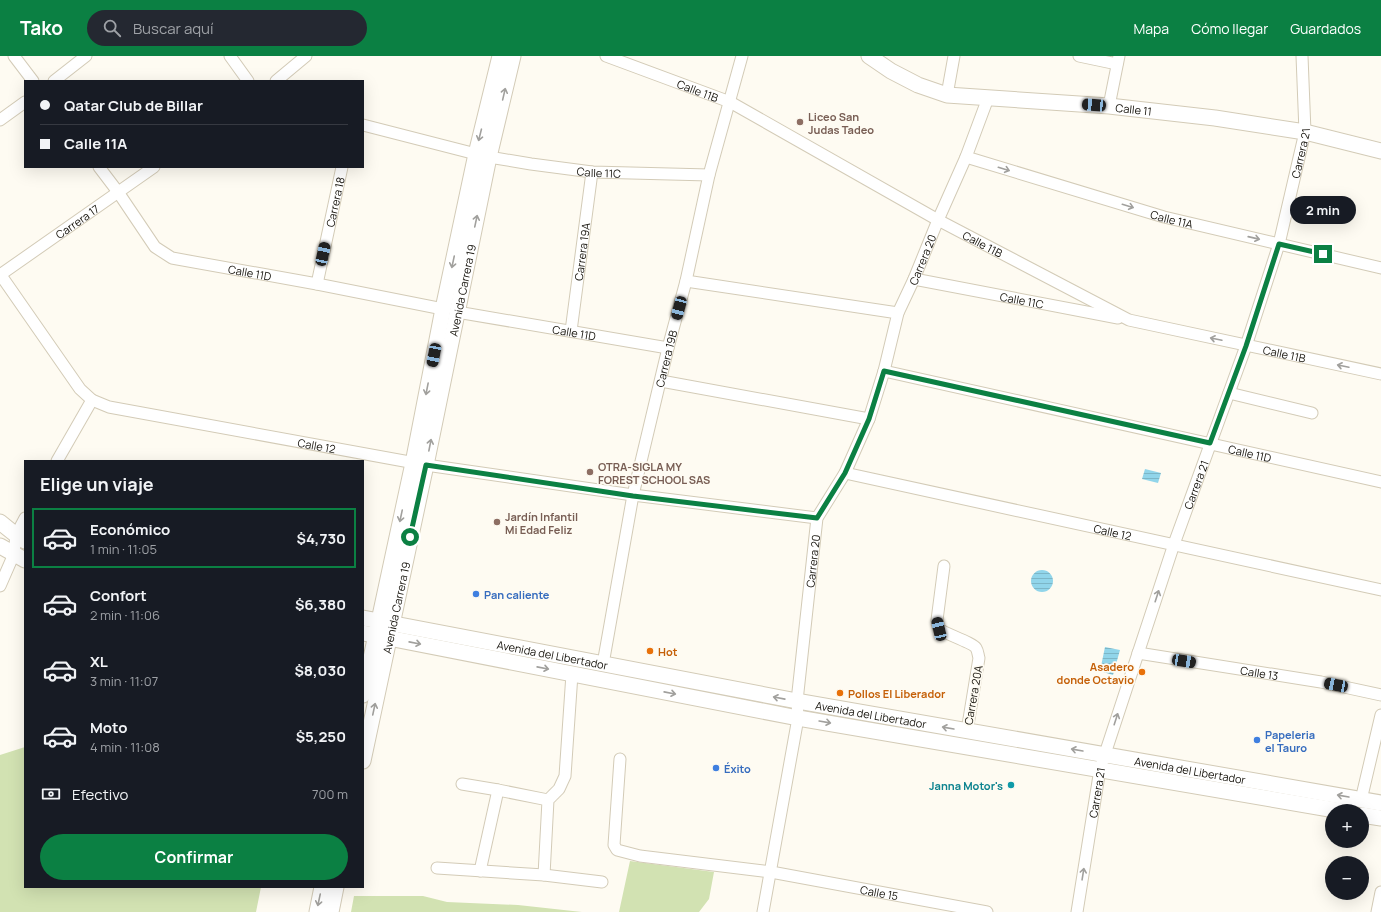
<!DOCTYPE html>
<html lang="es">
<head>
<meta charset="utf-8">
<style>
	:root { --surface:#171b24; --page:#242831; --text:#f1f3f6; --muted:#9ea1a6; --line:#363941; --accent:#0b8043 }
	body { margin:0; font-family:Manrope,sans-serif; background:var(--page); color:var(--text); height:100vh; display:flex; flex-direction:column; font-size:15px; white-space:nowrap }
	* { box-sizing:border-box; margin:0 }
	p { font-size:13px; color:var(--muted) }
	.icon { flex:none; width:22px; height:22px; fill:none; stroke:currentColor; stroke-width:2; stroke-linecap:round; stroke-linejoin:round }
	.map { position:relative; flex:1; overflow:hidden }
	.sheet { position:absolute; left:24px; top:404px; width:340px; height:428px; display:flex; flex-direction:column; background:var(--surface); border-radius:0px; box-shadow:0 4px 16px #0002 }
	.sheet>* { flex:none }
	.hud { position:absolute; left:24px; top:24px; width:340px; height:88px; border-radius:0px; box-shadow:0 4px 16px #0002; display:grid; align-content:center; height:88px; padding:0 16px; background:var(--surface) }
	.fabs { position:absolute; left:1325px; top:748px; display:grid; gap:8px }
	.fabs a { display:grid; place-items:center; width:44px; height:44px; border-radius:50%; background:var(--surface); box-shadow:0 4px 16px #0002; font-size:20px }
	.end { position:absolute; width:18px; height:18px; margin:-9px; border:5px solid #0b8043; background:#fff; box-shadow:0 0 0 2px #fff }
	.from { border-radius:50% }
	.bubble { position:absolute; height:28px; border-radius:14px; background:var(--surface); box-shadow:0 4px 16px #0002; font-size:13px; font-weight:700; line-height:28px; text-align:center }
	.car { position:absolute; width:12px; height:24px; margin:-12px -6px; border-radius:5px; box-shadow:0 0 3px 1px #0007; background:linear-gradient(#222 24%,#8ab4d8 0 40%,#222 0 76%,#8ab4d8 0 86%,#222 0) }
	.hud b { display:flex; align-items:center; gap:14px; height:38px; font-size:15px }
	.hud b+b { border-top:1px solid var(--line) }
	.hud i { width:10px; height:10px; background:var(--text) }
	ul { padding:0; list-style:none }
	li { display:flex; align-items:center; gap:12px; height:60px; margin:0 8px 6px; padding:0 8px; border:2px solid transparent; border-radius:0px }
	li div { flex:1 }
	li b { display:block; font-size:15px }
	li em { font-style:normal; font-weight:700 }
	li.on { border-color:var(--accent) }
	li>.icon { width:36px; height:36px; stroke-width:1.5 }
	h2 { padding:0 16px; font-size:18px; line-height:48px }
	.pay { display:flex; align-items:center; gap:10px; height:44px; padding:0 16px; font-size:15px }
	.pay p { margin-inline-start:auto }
	.button { display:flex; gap:8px; margin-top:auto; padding:8px 16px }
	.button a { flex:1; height:46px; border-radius:24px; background:var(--accent); color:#fff; font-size:16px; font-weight:700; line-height:46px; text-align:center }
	header { display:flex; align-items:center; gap:24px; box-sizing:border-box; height:56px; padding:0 20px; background:var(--accent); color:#fff }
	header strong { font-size:19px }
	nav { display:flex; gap:22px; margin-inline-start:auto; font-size:14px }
	.search { width:280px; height:36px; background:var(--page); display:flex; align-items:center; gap:10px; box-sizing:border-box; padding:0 14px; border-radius:22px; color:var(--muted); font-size:15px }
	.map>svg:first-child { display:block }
</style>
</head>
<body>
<header>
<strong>Tako</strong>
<div class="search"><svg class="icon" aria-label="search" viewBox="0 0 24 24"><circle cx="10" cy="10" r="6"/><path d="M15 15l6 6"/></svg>Buscar aquí</div>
<nav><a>Mapa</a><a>Cómo llegar</a><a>Guardados</a></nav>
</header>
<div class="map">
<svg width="1381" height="856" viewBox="0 0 1381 856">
	<defs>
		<pattern id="water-rules" width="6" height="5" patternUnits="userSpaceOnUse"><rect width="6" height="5" fill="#91d5ea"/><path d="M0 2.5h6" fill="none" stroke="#7cb6c7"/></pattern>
	</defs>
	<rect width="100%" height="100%" fill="#fefbf2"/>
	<path fill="#d2e2b2" d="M25,691V831H261L256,856H0V699Z
		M630,805L714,816L709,843L699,856H619Z
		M354,840H423L447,846L518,849L582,856H351Z"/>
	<path fill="url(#water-rules)" d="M1145,413L1161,417L1158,427L1142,423Z
		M1031 525a11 11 0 1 1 22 0a11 11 0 1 1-22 0Z
		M1105,591L1120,594L1113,619L1100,615Z"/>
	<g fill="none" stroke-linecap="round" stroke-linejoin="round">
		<defs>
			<g id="street">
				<path d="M14,0L33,25"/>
				<path d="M230,0L248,25"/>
				<path id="s1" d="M606,0L730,46L938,164L1129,264L1381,318"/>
				<path d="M1079,0L1117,8"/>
				<path d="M54,25L86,0"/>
				<path d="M276,25L306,0"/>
				<path d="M947,39L954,0"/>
				<path d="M1109,50L1119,0"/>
				<path d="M0,64L25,46"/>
				<path d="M363,69L476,98"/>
				<path id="s2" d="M489,101L531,108L592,116L709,119"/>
				<path id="s3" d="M966,101L1164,161L1381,212"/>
				<path id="s4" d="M99,111L118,136L155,191L172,202L317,228L443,253"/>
				<path id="s5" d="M0,218L80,333L92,344L109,351L426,409L633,439L817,462"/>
				<path id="s6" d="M0,219L154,111"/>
				<path id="s7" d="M914,223L1118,262"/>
				<path d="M686,225L898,257"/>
				<path id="s8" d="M317,228L342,111"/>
				<path id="s9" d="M457,256L668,292"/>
				<path id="s10" d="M571,275L592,116"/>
				<path id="s11" d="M884,315L1381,426"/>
				<path d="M661,325L869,363"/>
				<path d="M1229,337L1312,357"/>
				<path d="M57,405L92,344"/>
				<path id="s12" d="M845,417L1381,534"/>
				<path d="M944,510L937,564L939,573C946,578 973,587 976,592C978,595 978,599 979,602L967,675"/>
				<path d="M0,530L14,498L16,479L25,462"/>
				<path id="s13" d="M1138,597L1321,626L1381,639"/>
				<path id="s14" d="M603,608L633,439L668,292L686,225L709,119L742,0"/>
				<path id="s15" d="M620,703L614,789L617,794L640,800L771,816L987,856"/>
				<path d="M462,728L498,734L548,744"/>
				<path d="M1361,744L1381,659"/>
				<path d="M437,812L544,819L602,826"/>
				<path d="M480,815L498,734"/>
				<path d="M544,819L548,744L559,733L565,720L572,618"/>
				<path id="s16" d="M763,856L798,662L797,645L817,462L845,417L869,363L884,315L898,257L914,223L938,164L966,101L988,42"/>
				<path id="s17" d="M1077,856L1100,713L1174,488L1246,290L1279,188L1305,76L1302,0"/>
				<path d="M1377,856L1381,836"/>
			</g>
			<g id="secondary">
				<path id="s18" d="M869,0L891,15L918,29L947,39L1109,50L1215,62L1305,76L1381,95"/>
				<path d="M0,466L16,479L25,485"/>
				<path d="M0,490L25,504"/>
				<path id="s19" d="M363,562L797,645L1381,747"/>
				<path d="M363,577L798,662L1341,755"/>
				<path d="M363,639L413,407L443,253L476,98L500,0"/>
				<path id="s20" d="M363,705L426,409L489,101L513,0"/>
				<path d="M1362,759L1381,762"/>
				<path d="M317,856L322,831"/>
				<path d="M331,856L336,831"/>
			</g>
		</defs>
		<use href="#street" stroke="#d3cbb7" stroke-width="13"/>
		<use href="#secondary" stroke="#d3cbb7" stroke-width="17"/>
		<use href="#street" stroke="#fff" stroke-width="11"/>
		<use href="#secondary" stroke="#fff" stroke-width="15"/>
	</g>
	<defs><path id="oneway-shaft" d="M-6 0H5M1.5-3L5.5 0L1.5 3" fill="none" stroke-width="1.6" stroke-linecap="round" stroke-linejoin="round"/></defs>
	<g stroke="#a1a09d">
		<use href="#oneway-shaft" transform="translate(504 38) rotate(-77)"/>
		<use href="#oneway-shaft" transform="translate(480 79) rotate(104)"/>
		<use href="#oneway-shaft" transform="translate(1004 113) rotate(17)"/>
		<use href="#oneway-shaft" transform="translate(1128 150) rotate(17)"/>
		<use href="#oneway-shaft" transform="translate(476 165) rotate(-78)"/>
		<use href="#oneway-shaft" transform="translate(1254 182) rotate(13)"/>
		<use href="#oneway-shaft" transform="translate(453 206) rotate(102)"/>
		<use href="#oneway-shaft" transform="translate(1216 283) rotate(-168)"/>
		<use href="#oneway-shaft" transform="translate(1343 310) rotate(-168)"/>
		<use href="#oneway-shaft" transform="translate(427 333) rotate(101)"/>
		<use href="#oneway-shaft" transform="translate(430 389) rotate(-79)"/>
		<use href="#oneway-shaft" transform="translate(401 460) rotate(102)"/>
		<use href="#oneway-shaft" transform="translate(1157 540) rotate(-72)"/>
		<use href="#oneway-shaft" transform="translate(415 587) rotate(11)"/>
		<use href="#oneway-shaft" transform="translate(543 612) rotate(11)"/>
		<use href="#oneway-shaft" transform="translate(670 637) rotate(11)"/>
		<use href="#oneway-shaft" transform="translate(779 642) rotate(-169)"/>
		<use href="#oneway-shaft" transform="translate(374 653) rotate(-78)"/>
		<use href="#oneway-shaft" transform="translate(1116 663) rotate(-72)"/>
		<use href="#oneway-shaft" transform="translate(825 666) rotate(10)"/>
		<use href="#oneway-shaft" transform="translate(948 672) rotate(-170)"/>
		<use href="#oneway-shaft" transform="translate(1077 694) rotate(-170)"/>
		<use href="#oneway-shaft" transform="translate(1343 740) rotate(-170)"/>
		<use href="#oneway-shaft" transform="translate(1083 818) rotate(-81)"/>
		<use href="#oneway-shaft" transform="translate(319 844) rotate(102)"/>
	</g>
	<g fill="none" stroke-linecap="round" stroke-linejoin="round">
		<path stroke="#0b8043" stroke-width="5" d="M410,481L426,409L633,440L817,462L845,417L869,363L884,315L1210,387L1246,290L1279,188L1323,198"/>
	</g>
	<g fill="#8d6e63" stroke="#fefbf2" stroke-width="1.5">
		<circle cx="800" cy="66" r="4"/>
		<circle cx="590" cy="416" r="4"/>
		<circle cx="497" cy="466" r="4"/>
	</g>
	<g fill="#3f7fe0" stroke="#fefbf2" stroke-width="1.5">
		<circle cx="476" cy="538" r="4"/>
		<circle cx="1257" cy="684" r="4"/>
		<circle cx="716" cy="712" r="4"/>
	</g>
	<g fill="#e8710a" stroke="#fefbf2" stroke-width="1.5">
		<circle cx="650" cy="595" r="4"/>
		<circle cx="1142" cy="616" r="4"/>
		<circle cx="840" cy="637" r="4"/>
	</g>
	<circle fill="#0f9aa8" stroke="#fefbf2" stroke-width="1.5" cx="1011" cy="729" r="4"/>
	<g text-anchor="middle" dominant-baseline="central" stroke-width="3.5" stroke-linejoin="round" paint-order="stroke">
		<g font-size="11" fill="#14110a" stroke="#fefbf2">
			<text stroke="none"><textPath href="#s1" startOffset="98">Calle 11B</textPath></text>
			<text stroke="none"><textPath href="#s18" startOffset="275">Calle 11</textPath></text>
			<text stroke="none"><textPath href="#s17" startOffset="793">Carrera 21</textPath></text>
			<text stroke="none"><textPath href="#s2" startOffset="111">Calle 11C</textPath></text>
			<text stroke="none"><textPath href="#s8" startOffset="84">Carrera 18</textPath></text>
			<text stroke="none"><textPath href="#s3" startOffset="215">Calle 11A</textPath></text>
			<text stroke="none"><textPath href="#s6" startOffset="94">Carrera 17</textPath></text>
			<text stroke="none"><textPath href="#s1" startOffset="422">Calle 11B</textPath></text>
			<text stroke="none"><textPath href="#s10" startOffset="80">Carrera 19A</textPath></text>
			<text stroke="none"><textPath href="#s16" startOffset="679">Carrera 20</textPath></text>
			<text stroke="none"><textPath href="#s4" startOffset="197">Calle 11D</textPath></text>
			<text stroke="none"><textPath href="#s20" startOffset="481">Avenida Carrera 19</textPath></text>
			<text stroke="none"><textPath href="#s7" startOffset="110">Calle 11C</textPath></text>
			<text stroke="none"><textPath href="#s9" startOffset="119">Calle 11D</textPath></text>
			<text stroke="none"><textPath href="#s1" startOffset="746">Calle 11B</textPath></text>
			<text stroke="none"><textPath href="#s14" startOffset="312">Carrera 19B</textPath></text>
			<text stroke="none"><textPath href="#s5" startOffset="386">Calle 12</textPath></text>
			<text stroke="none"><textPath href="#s11" startOffset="375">Calle 11D</textPath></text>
			<text stroke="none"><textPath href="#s17" startOffset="445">Carrera 21</textPath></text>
			<text stroke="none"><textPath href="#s12" startOffset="274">Calle 12</textPath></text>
			<text stroke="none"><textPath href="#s16" startOffset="355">Carrera 20</textPath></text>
			<text stroke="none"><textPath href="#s20" startOffset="157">Avenida Carrera 19</textPath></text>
			<text stroke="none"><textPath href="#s19" startOffset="193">Avenida del Libertador</textPath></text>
			<text stroke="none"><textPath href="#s13" startOffset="123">Calle 13</textPath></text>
			<text transform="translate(973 639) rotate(-80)">Carrera 20A</text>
			<text stroke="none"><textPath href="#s19" startOffset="517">Avenida del Libertador</textPath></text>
			<text stroke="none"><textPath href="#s19" startOffset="841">Avenida del Libertador</textPath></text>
			<text stroke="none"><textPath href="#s17" startOffset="121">Carrera 21</textPath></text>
			<text stroke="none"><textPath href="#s15" startOffset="358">Calle 15</textPath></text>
		</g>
		<g font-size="11" font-weight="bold" fill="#785e54" stroke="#fefbf2" text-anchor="start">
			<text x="808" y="60">Liceo San<tspan x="808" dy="13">Judas Tadeo</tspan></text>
			<text x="598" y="410">OTRA-SIGLA MY<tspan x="598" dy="13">FOREST SCHOOL SAS</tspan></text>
			<text x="505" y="460">Jardín Infantil<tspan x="505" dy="13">Mi Edad Feliz</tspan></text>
		</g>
		<g font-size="11" font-weight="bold" fill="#366cbe" stroke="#fefbf2" text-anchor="start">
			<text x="484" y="538">Pan caliente</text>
			<text x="1265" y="678">Papeleria<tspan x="1265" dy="13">el Tauro</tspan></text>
			<text x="724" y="712">Éxito</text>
		</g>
		<g font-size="11" font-weight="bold" fill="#c56008" stroke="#fefbf2" text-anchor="start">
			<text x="658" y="595">Hot</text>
			<text x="1134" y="610" text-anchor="end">Asadero<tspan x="1134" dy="13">donde Octavio</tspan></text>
			<text x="848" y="637">Pollos El Liberador</text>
		</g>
		<g font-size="11" font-weight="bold" fill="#0d838f" stroke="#fefbf2" text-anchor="end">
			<text x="1003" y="729">Janna Motor's</text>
		</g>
	</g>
</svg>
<div class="fabs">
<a>+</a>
<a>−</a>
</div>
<i class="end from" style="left:410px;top:481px"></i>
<i class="end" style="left:1323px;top:198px"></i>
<div class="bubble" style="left:1290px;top:140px;width:66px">2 min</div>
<i class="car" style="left:1094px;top:49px;rotate:274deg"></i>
<i class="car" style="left:323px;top:198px;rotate:12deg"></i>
<i class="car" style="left:679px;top:252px;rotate:195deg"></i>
<i class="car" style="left:434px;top:299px;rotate:191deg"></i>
<i class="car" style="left:939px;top:573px;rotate:347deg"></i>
<i class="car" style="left:1184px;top:605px;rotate:99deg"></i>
<i class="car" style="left:1336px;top:629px;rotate:281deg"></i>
<div class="hud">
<b><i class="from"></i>Qatar Club de Billar</b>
<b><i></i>Calle 11A</b>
</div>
<section class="sheet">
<h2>Elige un viaje</h2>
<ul>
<li class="on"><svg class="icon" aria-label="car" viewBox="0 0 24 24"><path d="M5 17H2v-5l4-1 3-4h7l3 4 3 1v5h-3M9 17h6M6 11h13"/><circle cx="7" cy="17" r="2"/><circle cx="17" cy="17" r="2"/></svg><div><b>Económico</b><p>1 min · 11:05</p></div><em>$4,730</em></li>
<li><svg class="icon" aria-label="car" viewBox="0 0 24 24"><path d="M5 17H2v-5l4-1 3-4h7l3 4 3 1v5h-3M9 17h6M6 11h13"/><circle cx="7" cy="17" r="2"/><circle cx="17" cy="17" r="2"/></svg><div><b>Confort</b><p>2 min · 11:06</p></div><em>$6,380</em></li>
<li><svg class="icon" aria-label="car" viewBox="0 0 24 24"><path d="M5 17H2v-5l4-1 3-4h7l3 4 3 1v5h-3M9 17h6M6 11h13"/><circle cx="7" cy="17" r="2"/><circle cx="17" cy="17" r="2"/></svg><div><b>XL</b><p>3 min · 11:07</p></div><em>$8,030</em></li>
<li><svg class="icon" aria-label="car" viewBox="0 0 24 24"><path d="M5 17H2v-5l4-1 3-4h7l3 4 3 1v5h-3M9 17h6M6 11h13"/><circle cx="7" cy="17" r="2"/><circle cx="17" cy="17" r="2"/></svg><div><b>Moto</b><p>4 min · 11:08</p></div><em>$5,250</em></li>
</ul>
<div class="pay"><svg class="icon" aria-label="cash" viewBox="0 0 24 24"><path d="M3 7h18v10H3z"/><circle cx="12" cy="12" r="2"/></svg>Efectivo<p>700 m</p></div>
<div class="button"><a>Confirmar</a></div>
</section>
</div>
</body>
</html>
